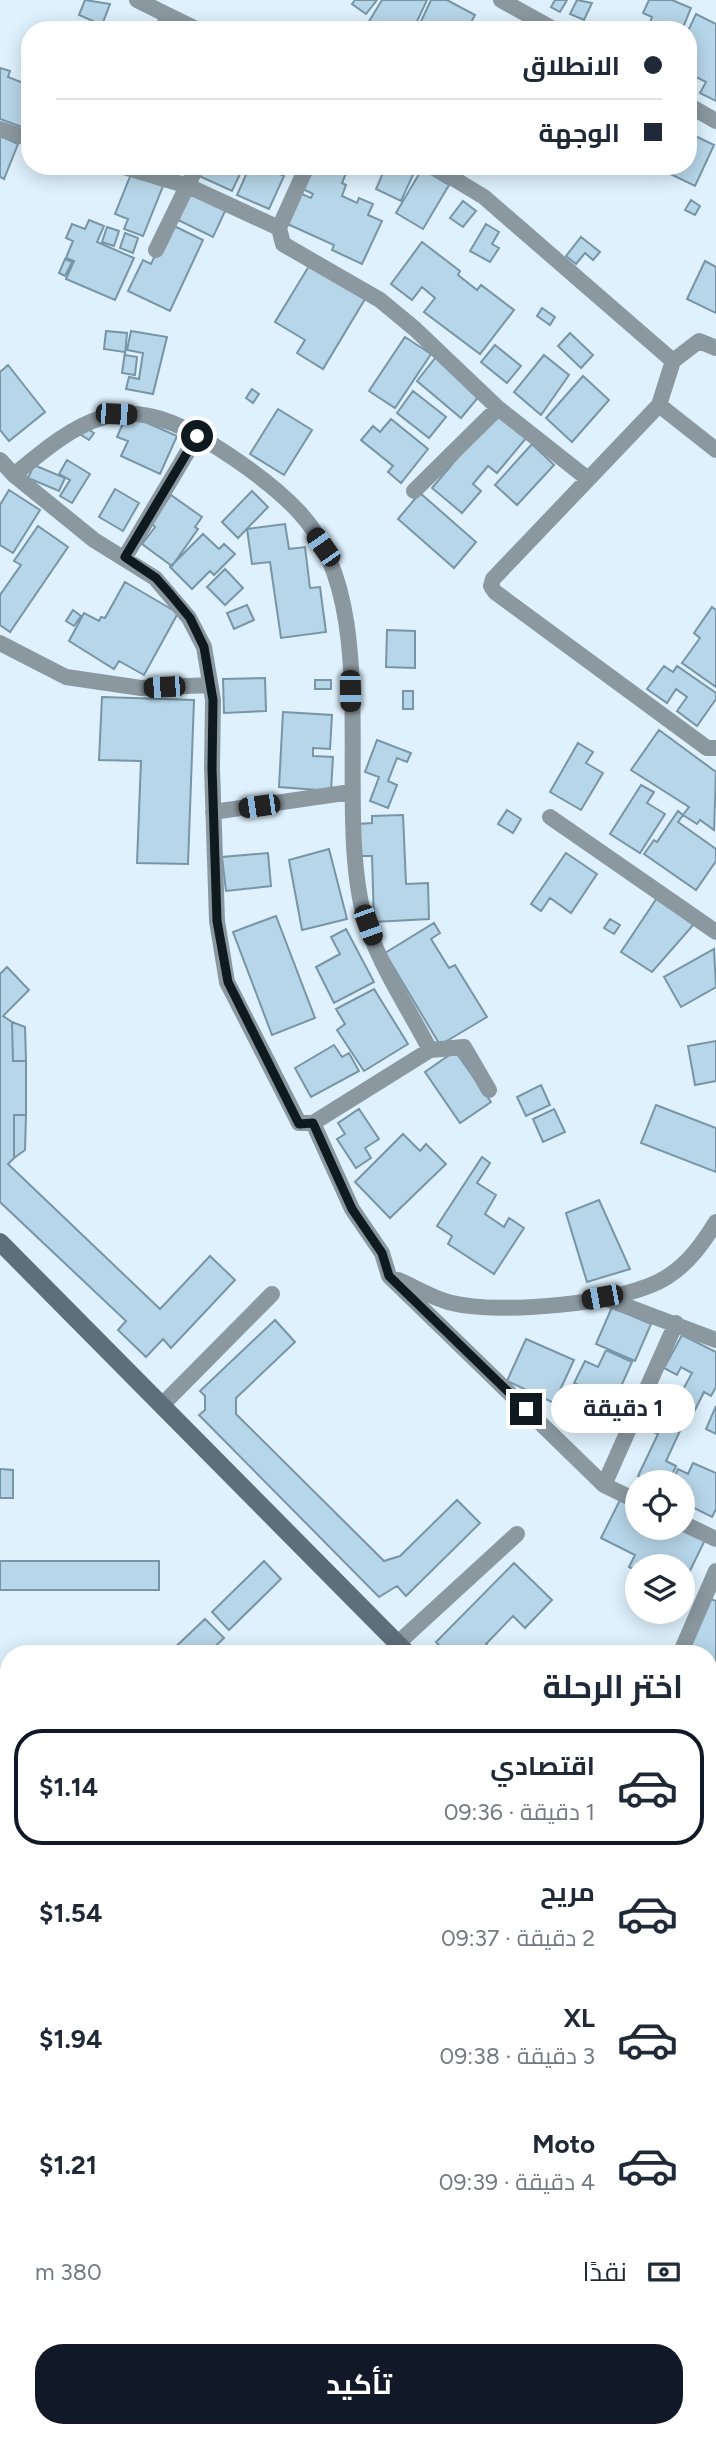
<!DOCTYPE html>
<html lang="ar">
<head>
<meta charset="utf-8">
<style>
	:root { --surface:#fff; --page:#f6f6f7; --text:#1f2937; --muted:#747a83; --line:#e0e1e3; --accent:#111827 }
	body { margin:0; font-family:Figtree,Cairo,sans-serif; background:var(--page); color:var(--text); direction:rtl; height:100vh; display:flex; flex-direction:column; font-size:26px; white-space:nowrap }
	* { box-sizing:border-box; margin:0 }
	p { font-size:23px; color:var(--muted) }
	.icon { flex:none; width:38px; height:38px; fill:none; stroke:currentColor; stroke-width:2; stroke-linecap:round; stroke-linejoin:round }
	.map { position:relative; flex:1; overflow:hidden; direction:ltr }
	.panel { position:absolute; left:0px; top:1645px; width:718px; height:793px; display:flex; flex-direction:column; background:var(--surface); border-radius:28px 28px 0 0; box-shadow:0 4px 18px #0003; direction:rtl }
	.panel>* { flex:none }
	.banner { position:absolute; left:21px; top:21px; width:676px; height:154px; border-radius:28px; box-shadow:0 4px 18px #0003; direction:rtl; display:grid; align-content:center; height:154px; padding:0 35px; background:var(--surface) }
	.controls { position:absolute; left:625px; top:1470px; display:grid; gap:14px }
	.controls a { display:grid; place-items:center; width:70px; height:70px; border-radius:50%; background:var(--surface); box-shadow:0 4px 18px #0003; font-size:35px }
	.end { position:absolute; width:32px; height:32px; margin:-16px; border:9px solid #0e1920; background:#fff; box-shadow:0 0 0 4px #fff }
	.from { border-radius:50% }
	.bubble { position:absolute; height:49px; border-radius:24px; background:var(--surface); box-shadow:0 4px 18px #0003; font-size:23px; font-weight:700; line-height:49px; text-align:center; direction:rtl }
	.car { position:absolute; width:21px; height:42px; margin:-21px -10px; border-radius:9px; box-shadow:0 0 5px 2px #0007; background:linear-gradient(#222 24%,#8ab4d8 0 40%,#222 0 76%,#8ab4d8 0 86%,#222 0) }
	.banner b { display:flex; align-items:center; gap:24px; height:66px; font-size:26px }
	.banner b+b { border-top:2px solid var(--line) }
	.banner i { width:18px; height:18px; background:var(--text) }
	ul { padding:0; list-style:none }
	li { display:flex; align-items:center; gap:21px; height:116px; margin:0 14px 10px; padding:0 21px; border:4px solid transparent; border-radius:28px }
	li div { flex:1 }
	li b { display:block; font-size:26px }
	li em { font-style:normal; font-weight:700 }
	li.active { border-color:var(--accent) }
	li>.icon { width:63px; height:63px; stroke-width:1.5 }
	h2 { padding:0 35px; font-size:32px; line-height:84px }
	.pay { display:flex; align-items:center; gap:18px; height:77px; padding:0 35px; font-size:26px }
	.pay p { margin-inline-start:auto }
	.cta { display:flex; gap:14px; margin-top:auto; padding:14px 35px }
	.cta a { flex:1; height:80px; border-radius:28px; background:var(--accent); color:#fff; font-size:28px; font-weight:700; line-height:80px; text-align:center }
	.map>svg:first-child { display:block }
</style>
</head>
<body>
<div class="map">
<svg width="716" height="2437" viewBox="0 0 716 2437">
	<rect width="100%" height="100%" fill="#def1fc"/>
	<path fill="#b7d6e9" stroke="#7795a7" stroke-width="2" d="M85,0L110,4L100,30L91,27L93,21L79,15Z
		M355,0H377L366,14L352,4Z
		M382,0H427L413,30H383L368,23Z
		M431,0H447L475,15L467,30H417Z
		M555,0H567L560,12L551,7Z
		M577,0L592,3L584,20L570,14Z
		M649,0H672L691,8L682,30H647L652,17L643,13Z
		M696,14L716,24V101L700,93L706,82L688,73V31Z
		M159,19L184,30H154Z
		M0,68L10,71L8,77L23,83L25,77L30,78V130L0,119Z
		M688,124L693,126L689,133L714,145L695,186L656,167L688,166Z
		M0,136L18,144L4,179L0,177Z
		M201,166H234L232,171L240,174L232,191L197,175Z
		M250,166H264L284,176L269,209L237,195Z
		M268,166H287L284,174Z
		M311,166H349L342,183L346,185L342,196L357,203L359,198L373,204L368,215L382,221L362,264L332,250L334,245L283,222L297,192L311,198L313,194L301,188Z
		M386,166H417L401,201L376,189Z
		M422,169L449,185L423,229L396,213Z
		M131,174L163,186L143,236L124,229L128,219L115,214Z
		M190,189L227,207L213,237L176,219Z
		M691,200L700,206L695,215L685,210Z
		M463,201L476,211L463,227L450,218Z
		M89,220L104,226L97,242L134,258L115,300L66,279L74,261L66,258L73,241L66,238L72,224L85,229Z
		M170,224L203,240L170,311L128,291L143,260L151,264Z
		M486,224L499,232L492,244L499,248L490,262L470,251Z
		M107,227L119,231L114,246L102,242Z
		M125,233L138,238L133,253L120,248Z
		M581,237L600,252L593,260L585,253L576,264L566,256Z
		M422,242L460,271L458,275L477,290L481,285L514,310L480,354L424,312L435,298L422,287L412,300L391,284Z
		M65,259L72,262L65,276L59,273Z
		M705,261L716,267V313L687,299Z
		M309,266L365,299L323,369L297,353L305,340L275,322Z
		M542,308L555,317L550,325L537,316Z
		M106,331L127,333L125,355L137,357L135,375L122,373L125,352L104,349Z
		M131,331L167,337L153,394L126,389L129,377L139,379L143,353L127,350Z
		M570,333L593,355L581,368L558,346Z
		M405,337L431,354L395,408L369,391Z
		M495,345L521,366L507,383L481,362Z
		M544,355L569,375L541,415L514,392Z
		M436,357L480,395L461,418L417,381Z
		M8,365L45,412L9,441L0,430V372Z
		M583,376L609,400L572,442L546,418Z
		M252,389L259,394L253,403L246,398Z
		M413,391L446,417L429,438L397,413Z
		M278,409L312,430L284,475L250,454Z
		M497,411L527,437L497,473L488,466L473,484L481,491L462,513L432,488Z
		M127,414L177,436L160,474L121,456L128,441L117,437Z
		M391,419L428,449L401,483L388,472L393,466L361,440L373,426L380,432Z
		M83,426L94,433L89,440L78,433Z
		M532,444L554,465L517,505L495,485Z
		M67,460L90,474L72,503L60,496L70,480L59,474Z
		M34,465L65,478L59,491L28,478Z
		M115,489L139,503L123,531L99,517Z
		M9,490L40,510L13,553L0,545V505Z
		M252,491L268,507L238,538L222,522Z
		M420,493L476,542L454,568L398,519Z
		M171,495L202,517L195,527L198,529L172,566L142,544L155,527L151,523Z
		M285,524L289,549L305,547L310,588L320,587L326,632L281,638L270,562L252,564L247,529Z
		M38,526L68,547L10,632L0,625V595L21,565L14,561Z
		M203,534L219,549L224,544L235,554L214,575L210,571L192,589L170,567Z
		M225,569L243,588L225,605L207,587Z
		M125,582L178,613L144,675L119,661L114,669L69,641L84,613L99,621L101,617L105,618Z
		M247,605L254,620L234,629L227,613Z
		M712,607L716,610V687L682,663L700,638L694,633Z
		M73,610L81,616L74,626L66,621Z
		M387,630L415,631V668L386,667Z
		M664,666L673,672L677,666L716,693V699L697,726L677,711L687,697L676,689L667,703L647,689Z
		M265,678L266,711L224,713L223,679Z
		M315,680H331V689H315Z
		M403,691H413V709H403Z
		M102,697L194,700L188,864L137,863L141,761L99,760Z
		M283,712L332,715L330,749L313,748V756L333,757L331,791L279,787Z
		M659,730L716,772L714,830L700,820L697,824L683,815L689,807L631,770Z
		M377,740L411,753L407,762L397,758L388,781L397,785L388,808L370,801L379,777L365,772Z
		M578,743L593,752L586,763L603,773L581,810L550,792Z
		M641,785L654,792L647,803L665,814L640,853L610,834Z
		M507,810L521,819L513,833L498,824Z
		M678,811L683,815L678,822L716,849V861L696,890L644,854L654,840L657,842Z
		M403,815L406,884L428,883L429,919L374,922L372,856H359L358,824L372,823V816Z
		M329,849L347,919L302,930L289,860Z
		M268,853L271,886L226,891L222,857Z
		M566,853L597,874L571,913L550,898L541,911L531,904Z
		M657,898L695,923L652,972L621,952Z
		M276,916L315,1018L272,1035L233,932Z
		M610,919L620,925L614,934L604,928Z
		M434,923L440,933L431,939L449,968L455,965L487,1017L440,1045L385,953Z
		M346,929L374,982L334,1003L316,967L340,954L331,937Z
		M714,949L716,987L681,1007L664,977Z
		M7,967L29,990L3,1016L12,1022L13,1061H26V1115H14V1158L8,1164L160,1309L210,1256L235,1280L171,1348L163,1339L146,1357L118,1330L126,1321L0,1202V974Z
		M374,989L408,1044L364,1071L337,1030L345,1024L336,1009Z
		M12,1022L25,1027L26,1061H13Z
		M716,1041V1081L695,1085L688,1046Z
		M334,1045L342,1057L349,1053L359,1071L311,1097L295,1068Z
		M455,1051L491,1102L460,1123L425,1072Z
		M541,1085L550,1105L526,1116L517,1097Z
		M656,1105L716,1128V1172L641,1143Z
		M359,1109L379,1139L365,1148L371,1158L356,1168L337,1139L345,1134L338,1123Z
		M554,1109L565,1132L543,1142L533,1119Z
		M14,1115H26L25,1150L14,1158Z
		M403,1134L420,1151L426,1144L446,1164L390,1218L355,1182Z
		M482,1157L490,1163L477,1183L496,1195L485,1214L504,1227L509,1218L524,1228L494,1274L448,1244L452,1236L437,1226Z
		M599,1200L630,1269L587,1282L566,1213Z
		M612,1307L651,1324L635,1361L596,1344Z
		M275,1320L295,1342L236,1398V1414L384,1561L400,1556L457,1500L480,1523L406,1596L397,1586L379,1597L199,1415L205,1410V1396L200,1391Z
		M682,1335L716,1352V1387L711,1396L704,1392L692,1416L674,1406L692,1373L681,1367L677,1375L664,1368Z
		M526,1339L574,1360L554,1403L507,1381Z
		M606,1350L632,1362L614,1402L574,1383L585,1361L598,1367Z
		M662,1386H674L675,1401H661Z
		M651,1402L686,1418L666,1461L676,1466L669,1482H652L638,1476L658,1434L636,1424L643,1409L647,1411Z
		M716,1406V1434L706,1429Z
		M693,1463L716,1473V1509L712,1517L682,1502V1482H672L678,1469L688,1474Z
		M0,1469L13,1470V1498H0Z
		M620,1500L637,1508V1528H679L705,1540L682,1587V1566H637V1571L629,1567L635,1555L601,1538Z
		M0,1561H159V1590H0Z
		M264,1561L281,1579L229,1630L212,1612Z
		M514,1563L552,1600L525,1628L513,1616L486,1644L496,1654H447L436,1642Z
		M708,1598L716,1601V1683L709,1680V1654H685Z
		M205,1619L224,1638L207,1654H168Z
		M9,1807V1824L0,1815Z
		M716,1814V1861L709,1868V1821Z
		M0,2102L9,2103V2131H0Z
		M0,2132H9V2157H0Z
		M0,2241L9,2242V2273L0,2272Z
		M0,2275H9V2300H0Z
		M0,2368H9V2393H0Z
		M166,2429H187V2437H166Z"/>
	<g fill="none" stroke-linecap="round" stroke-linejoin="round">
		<path stroke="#8b98a0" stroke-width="16" d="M137,0L198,30
			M501,0L555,30
			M688,105L716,121
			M0,129L30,139
			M121,166L188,186L279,228
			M307,166L279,228L283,244L380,300L415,329L498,408L588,479
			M433,166L484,197L673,361
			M156,250L197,166
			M716,348L699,341L673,361L659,405L493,579L491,586L495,592L707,748H716
			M659,405L716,450
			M0,460L14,475L94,540L155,578L189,618L204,647L213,700L212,768L217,921L227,982L299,1123H313L352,1209L382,1253L389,1276L604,1485L637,1501
			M14,475C78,421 121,389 202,438C235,458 272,483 299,512C385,603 334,794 363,912C376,961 407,1005 430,1050L313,1123
			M414,491L498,408
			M125,557L197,436
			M0,643L66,677L141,688L210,685
			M213,812L351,792
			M550,817L716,932
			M430,1050L464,1047L489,1090
			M398,1280C415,1287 434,1299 452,1303C500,1315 625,1304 667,1277C689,1263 703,1243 716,1222
			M602,1297L716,1340
			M163,1404L272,1294
			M604,1485L676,1323
			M682,1523L716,1539
			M398,1643L517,1534
			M680,1654L716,1571
			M709,1698L716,1700
			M0,2316H9
			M0,2352H9"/>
		<path stroke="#5d6f7b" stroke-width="18" d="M0,1242L408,1654
			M709,1950L716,1957
			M709,2123L716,2106
			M709,2230L716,2213
			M579,2437L583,2429
			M619,2437L622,2429"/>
	</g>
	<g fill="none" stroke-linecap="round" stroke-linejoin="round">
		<path stroke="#0e1920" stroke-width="9" d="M197,436L125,557L156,578L171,595L190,618L204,647L213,700L212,768L217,921L228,982L299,1124L313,1123L352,1209L382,1253L389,1276L526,1409"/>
	</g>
</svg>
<div class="controls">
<a><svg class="icon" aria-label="locate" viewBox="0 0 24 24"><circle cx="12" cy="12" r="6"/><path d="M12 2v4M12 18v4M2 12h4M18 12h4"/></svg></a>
<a><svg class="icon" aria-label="layers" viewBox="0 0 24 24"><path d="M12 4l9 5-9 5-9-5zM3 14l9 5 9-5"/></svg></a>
</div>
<i class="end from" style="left:197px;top:436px"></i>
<i class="end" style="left:526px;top:1409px"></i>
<div class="bubble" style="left:551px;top:1384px;width:144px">1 دقيقة</div>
<i class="car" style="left:116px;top:414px;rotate:92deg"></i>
<i class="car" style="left:323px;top:547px;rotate:325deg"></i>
<i class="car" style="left:164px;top:687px;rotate:267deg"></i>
<i class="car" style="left:350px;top:691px;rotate:179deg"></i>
<i class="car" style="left:259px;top:806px;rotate:262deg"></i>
<i class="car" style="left:368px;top:925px;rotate:160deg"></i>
<i class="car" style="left:602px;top:1297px;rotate:259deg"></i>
<div class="banner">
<b><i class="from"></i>الانطلاق</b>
<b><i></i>الوجهة</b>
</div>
<section class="panel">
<h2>اختر الرحلة</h2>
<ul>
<li class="active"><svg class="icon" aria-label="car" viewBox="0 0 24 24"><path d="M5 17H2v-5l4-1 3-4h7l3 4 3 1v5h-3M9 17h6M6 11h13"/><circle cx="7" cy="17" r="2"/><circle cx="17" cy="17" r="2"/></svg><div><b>اقتصادي</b><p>1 دقيقة · 09:36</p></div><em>$1.14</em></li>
<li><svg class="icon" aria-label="car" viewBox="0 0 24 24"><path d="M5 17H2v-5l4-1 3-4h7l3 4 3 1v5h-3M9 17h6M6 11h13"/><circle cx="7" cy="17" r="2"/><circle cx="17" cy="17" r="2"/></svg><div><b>مريح</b><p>2 دقيقة · 09:37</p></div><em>$1.54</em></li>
<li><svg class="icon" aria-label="car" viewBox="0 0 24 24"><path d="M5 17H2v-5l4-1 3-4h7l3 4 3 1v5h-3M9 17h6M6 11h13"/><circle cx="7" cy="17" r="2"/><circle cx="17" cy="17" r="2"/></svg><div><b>XL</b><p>3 دقيقة · 09:38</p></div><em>$1.94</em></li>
<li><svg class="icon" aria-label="car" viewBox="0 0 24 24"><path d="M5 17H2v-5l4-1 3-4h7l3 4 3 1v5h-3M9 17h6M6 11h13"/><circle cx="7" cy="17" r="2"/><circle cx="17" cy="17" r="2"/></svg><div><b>Moto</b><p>4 دقيقة · 09:39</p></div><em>$1.21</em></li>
</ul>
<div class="pay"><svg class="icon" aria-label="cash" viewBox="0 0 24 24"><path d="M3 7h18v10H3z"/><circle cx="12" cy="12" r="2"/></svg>نقدًا<p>380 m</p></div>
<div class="cta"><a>تأكيد</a></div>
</section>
</div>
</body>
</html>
